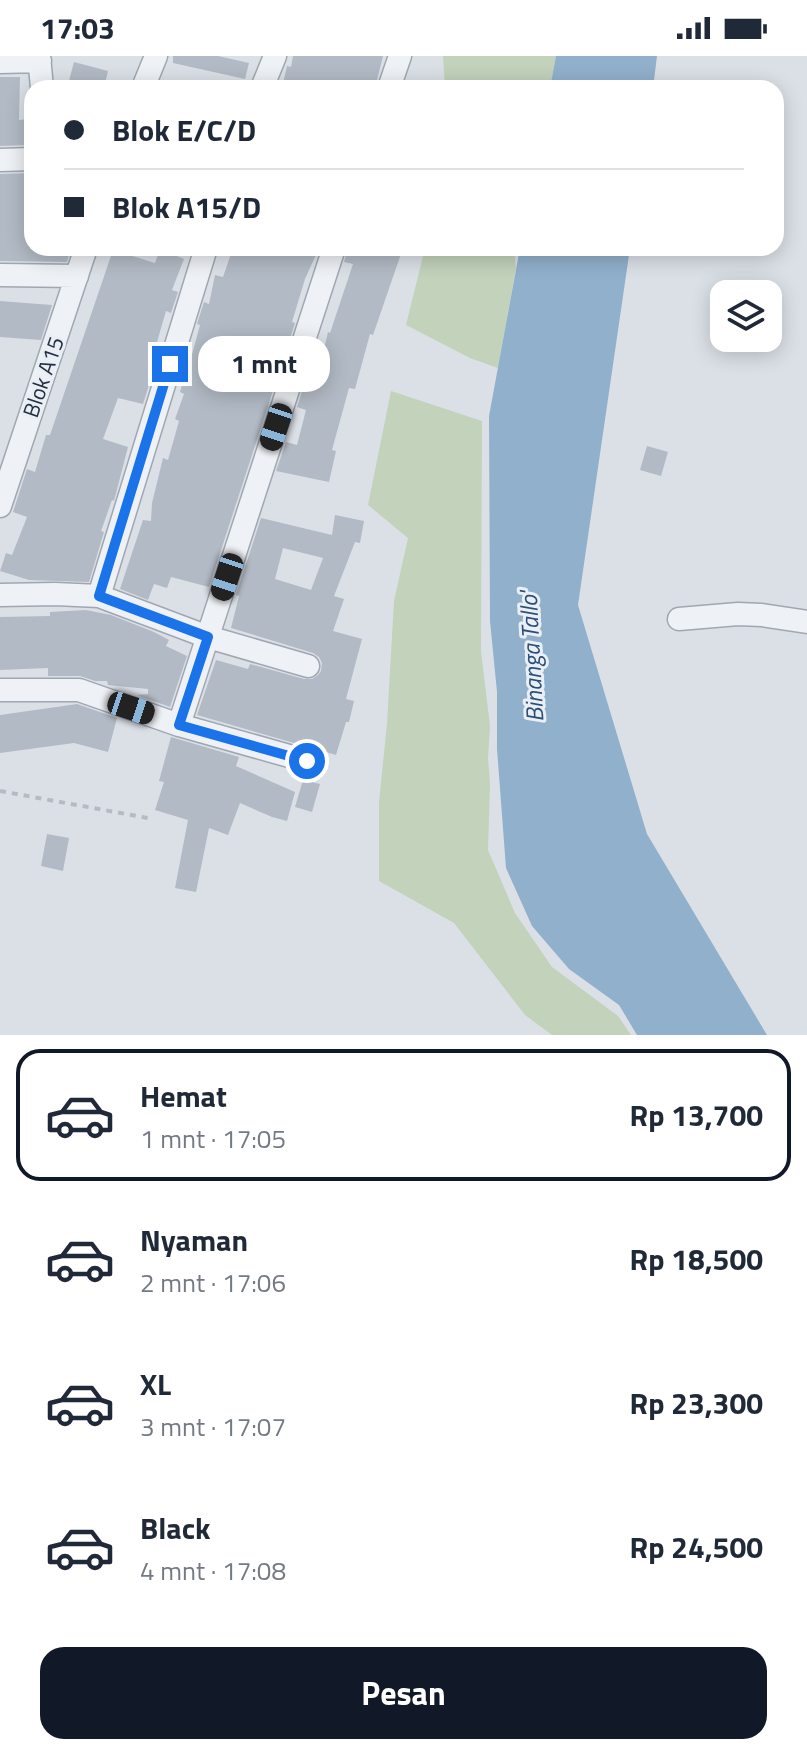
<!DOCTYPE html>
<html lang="id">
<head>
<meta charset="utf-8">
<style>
	:root { --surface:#fff; --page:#f2f2f3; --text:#1f2937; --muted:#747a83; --line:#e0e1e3; --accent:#111827 }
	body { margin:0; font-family:"Titillium Web",sans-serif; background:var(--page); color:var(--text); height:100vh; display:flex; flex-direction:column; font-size:30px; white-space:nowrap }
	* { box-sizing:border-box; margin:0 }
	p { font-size:26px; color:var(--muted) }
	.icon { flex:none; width:44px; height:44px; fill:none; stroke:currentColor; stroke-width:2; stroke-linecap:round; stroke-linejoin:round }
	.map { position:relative; height:979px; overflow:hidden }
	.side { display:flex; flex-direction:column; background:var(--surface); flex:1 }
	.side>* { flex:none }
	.guide { position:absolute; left:24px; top:24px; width:760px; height:176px; border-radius:24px; box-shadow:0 4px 20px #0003; display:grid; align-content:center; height:176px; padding:0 40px; background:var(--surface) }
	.fabs { position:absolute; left:710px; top:224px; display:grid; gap:16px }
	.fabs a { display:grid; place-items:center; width:72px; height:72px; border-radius:16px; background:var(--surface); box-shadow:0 4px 20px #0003; font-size:40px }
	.end { position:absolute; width:36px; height:36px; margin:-18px; border:10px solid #1a73e8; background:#fff; box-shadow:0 0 0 4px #fff }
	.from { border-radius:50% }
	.bubble { position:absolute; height:56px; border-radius:24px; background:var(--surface); box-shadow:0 4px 20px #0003; font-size:26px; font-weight:700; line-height:56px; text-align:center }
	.car { position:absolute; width:24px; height:48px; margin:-24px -12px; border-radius:10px; box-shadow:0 0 6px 2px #0007; background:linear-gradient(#222 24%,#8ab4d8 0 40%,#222 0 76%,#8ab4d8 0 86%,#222 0) }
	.guide b { display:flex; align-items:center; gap:28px; height:76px; font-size:30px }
	.guide b+b { border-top:2px solid var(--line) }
	.guide i { width:20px; height:20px; background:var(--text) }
	ul { padding:14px 0 0; list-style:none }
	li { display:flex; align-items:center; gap:24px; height:132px; margin:0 16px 12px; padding:0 24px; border:4px solid transparent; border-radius:24px }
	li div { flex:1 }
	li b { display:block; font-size:30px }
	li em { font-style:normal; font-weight:700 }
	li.current { border-color:var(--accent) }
	li>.icon { width:72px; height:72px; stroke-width:1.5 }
	.action { display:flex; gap:16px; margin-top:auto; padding:16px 40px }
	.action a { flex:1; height:92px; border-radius:24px; background:var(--accent); color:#fff; font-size:32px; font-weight:700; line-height:92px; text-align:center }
	.status { display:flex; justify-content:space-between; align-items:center; height:56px; padding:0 40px; background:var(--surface); direction:ltr }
	.status svg { height:22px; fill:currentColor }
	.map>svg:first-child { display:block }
</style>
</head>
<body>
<div class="status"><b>17:03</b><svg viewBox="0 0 49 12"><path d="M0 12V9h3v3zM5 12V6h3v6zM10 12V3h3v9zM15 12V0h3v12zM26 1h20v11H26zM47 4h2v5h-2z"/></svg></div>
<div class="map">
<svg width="807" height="979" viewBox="0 0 807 979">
	<rect width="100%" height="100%" fill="#dbe0e7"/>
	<path fill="#c2d2bb" d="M443,0H556L550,32H445Z
		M425,192H514L516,212L498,312L470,302L406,269Z
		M391,335L482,365L481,595L490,670L488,702L490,727L488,794L515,857L552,911L618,960L631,979H552L525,959L454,867L379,825V746L387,668L394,545L408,482L368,449Z"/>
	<path fill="#91b0cc" d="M556,0H657L653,32H550Z
		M520,192H630L578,549L647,778L767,979H637L619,949L569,913L532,870L506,812L497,693V636L490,565L489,360Z"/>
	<path fill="#b2bac5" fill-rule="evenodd" d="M173,0H218L249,7L245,23L173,7Z
		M293,0H383L375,32H282L287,10L291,11Z
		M74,6L108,15L104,32H67Z
		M0,21H20L19,64L28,63V89L0,90Z
		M32,117V192H71L67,206L0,205V118Z
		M233,192H319L305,223L292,266L295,267L209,531L171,521L167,532L154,528L148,544L120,533L143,464L151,465L152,447L163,402L168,404L179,365L175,363L184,338L180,336L189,302H191L200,269L197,268L204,246L209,248L215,219L223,221Z
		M348,192H403L373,279L370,278L355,333L349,332L332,394L336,395L329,426L276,415L286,386L297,389L306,354L297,351L304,329L311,331L319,297L323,298L328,276L330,277L353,208L344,206Z
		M160,193L184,203L172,234L178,236L171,257L166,255L155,293L160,294L143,348L118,342L103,383L128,391L114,445L112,444L101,475L104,476L89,526L29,524L0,515L6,497L12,499L27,461L13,456L27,413L35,416L46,379H50L113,194L155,207Z
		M0,245L52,249L41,284L0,281Z
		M647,390L668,396L661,420L640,414Z
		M335,459L364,465L360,487L355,486L334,540L344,543L333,575L362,583L346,643L354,645L349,666H346L336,699L197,659L216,604L248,613L250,608L304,623H312L318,619L321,615L322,607L319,601L313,597L231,572L239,540L236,539L261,462L332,479ZM283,492L323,502L311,534L275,523Z
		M86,554L111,559L154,576L169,584L166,590L187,600L170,651L137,639L148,638V633L108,629L107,625H95L80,620H48V612L0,614V561L50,560V556Z
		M77,648L117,662L108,696L74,687L0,697V659Z
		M171,681L239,701L236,710L295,736L287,765L272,761L240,747L228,779L209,772L196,836L175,832L188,764L155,754L164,726L159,725Z
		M303,724L320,728L312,756L295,751Z
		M47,778L69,782L63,815L41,810Z"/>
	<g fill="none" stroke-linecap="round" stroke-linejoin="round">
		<defs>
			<path id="minor" d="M39,0L42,32
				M0,6L40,5
				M143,32L156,0
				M262,32L275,0
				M389,32L400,0
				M0,104L32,103
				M0,219L77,220
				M0,450L86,192
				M0,539L55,538L99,540L208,581L308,610
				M99,540L206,192
				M679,563L738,558L762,559L807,566
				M0,634H79L179,669L307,705
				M179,669L334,192"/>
		</defs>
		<use href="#minor" stroke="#a0a7b1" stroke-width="25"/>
		<path stroke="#b5bbc2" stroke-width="4" stroke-dasharray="6 6" stroke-linecap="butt" d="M0,735L148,762"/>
		<use href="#minor" stroke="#eef1f5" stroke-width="22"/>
	</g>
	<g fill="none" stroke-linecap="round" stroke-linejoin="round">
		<path stroke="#1a73e8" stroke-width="10" d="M170,308L99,540L208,581L179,669L307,705"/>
	</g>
	<g text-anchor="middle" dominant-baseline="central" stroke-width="6" stroke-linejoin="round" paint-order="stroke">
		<g font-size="22" fill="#242f3f" stroke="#eaeff5">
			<text transform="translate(43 321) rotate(-71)">Blok A15</text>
		</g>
		<g font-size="24" font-style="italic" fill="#2a4f77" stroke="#eaeff5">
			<text transform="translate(531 601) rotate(-93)">Binanga Tallo'</text>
		</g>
	</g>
</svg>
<div class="fabs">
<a><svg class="icon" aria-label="layers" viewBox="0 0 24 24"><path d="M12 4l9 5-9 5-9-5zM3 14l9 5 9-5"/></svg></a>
</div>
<i class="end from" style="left:307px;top:705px"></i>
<i class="end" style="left:170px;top:308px"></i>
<div class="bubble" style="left:198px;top:280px;width:132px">1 mnt</div>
<i class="car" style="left:276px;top:371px;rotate:198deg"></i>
<i class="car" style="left:227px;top:521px;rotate:198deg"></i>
<i class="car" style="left:131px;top:652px;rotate:108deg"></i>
<div class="guide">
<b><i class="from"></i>Blok E/C/D</b>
<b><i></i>Blok A15/D</b>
</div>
</div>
<section class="side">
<ul>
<li class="current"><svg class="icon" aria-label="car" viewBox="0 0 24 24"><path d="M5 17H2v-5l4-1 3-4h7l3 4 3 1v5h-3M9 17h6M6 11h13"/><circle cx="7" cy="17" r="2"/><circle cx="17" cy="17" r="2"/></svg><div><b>Hemat</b><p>1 mnt · 17:05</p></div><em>Rp 13,700</em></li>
<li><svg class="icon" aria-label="car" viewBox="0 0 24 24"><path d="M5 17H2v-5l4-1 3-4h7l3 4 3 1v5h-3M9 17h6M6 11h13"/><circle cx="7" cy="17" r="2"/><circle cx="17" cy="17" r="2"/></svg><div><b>Nyaman</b><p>2 mnt · 17:06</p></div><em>Rp 18,500</em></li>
<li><svg class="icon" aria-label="car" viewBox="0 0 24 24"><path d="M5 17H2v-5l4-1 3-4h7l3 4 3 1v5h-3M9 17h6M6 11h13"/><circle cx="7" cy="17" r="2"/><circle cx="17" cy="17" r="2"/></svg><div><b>XL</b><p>3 mnt · 17:07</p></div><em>Rp 23,300</em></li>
<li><svg class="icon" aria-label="car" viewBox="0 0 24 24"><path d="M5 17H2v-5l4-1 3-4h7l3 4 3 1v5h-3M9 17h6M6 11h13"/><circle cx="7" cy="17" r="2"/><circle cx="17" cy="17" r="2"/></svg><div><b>Black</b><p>4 mnt · 17:08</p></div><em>Rp 24,500</em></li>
</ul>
<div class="action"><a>Pesan</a></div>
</section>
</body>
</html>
